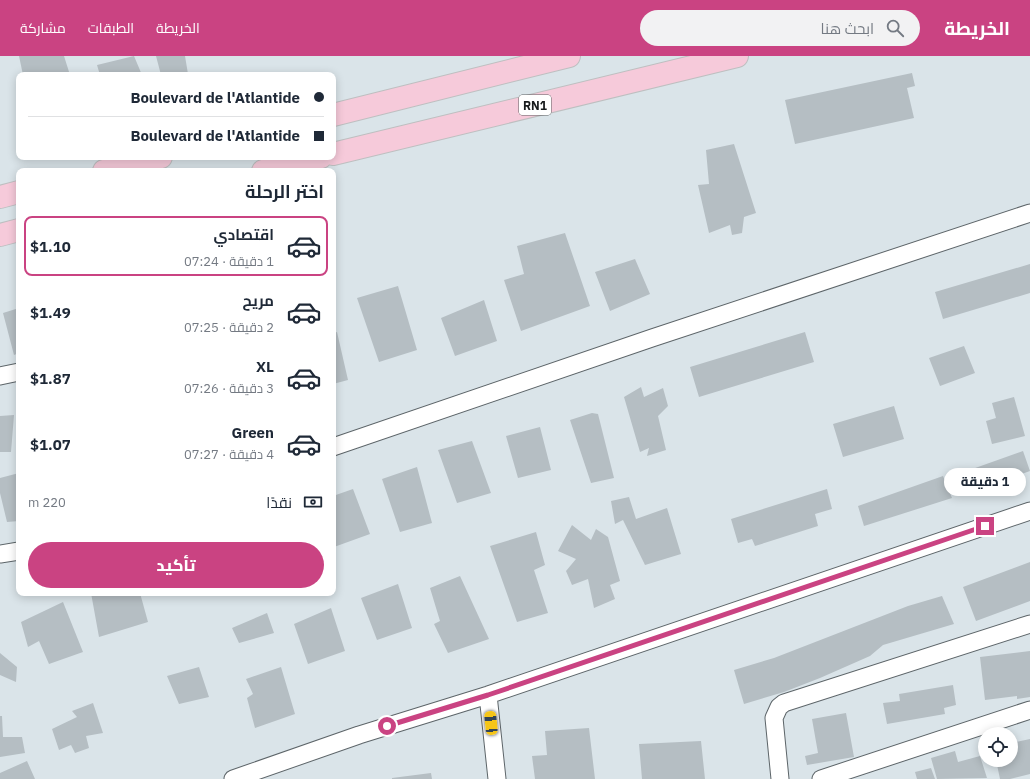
<!DOCTYPE html>
<html lang="ar">
<head>
<meta charset="utf-8">
<style>
	:root { --surface:#fff; --page:#f2f2f3; --text:#1f2937; --muted:#747a83; --line:#e0e1e3; --accent:#ca4382 }
	body { margin:0; font-family:"IBM Plex Sans",Cairo,sans-serif; background:var(--page); color:var(--text); direction:rtl; height:100vh; display:flex; flex-direction:column; font-size:15px; white-space:nowrap }
	* { box-sizing:border-box; margin:0 }
	p { font-size:13px; color:var(--muted) }
	.icon { flex:none; width:22px; height:22px; fill:none; stroke:currentColor; stroke-width:2; stroke-linecap:round; stroke-linejoin:round }
	.map { position:relative; flex:1; overflow:hidden; direction:ltr }
	.drawer { position:absolute; left:16px; top:112px; width:320px; height:428px; display:flex; flex-direction:column; background:var(--surface); border-radius:8px; box-shadow:0 2px 10px #0003; direction:rtl }
	.drawer>* { flex:none }
	.guide { position:absolute; left:16px; top:16px; width:320px; height:88px; border-radius:8px; box-shadow:0 2px 10px #0003; direction:rtl; display:grid; align-content:center; height:88px; padding:0 12px; background:var(--surface) }
	.buttons { position:absolute; left:978px; top:671px; display:grid; gap:8px }
	.buttons a { display:grid; place-items:center; width:40px; height:40px; border-radius:50%; background:var(--surface); box-shadow:0 2px 10px #0003; font-size:20px }
	.end { position:absolute; width:18px; height:18px; margin:-9px; border:5px solid #ca4382; background:#fff; box-shadow:0 0 0 2px #fff }
	.from { border-radius:50% }
	.bubble { position:absolute; height:28px; border-radius:14px; background:var(--surface); box-shadow:0 2px 10px #0003; font-size:13px; font-weight:800; line-height:28px; text-align:center; direction:rtl }
	.car { position:absolute; width:12px; height:24px; margin:-12px -6px; border-radius:5px; box-shadow:0 0 3px 1px #0007; background:linear-gradient(#f5c518 24%,#345 0 40%,#f5c518 0 76%,#345 0 86%,#f5c518 0) }
	.guide b { display:flex; align-items:center; gap:14px; height:38px; font-size:15px }
	.guide b+b { border-top:1px solid var(--line) }
	.guide i { width:10px; height:10px; background:var(--text) }
	ul { padding:0; list-style:none }
	li { display:flex; align-items:center; gap:12px; height:60px; margin:0 8px 6px; padding:0 4px; border:2px solid transparent; border-radius:8px }
	li div { flex:1 }
	li b { display:block; font-size:15px }
	li em { font-style:normal; font-weight:800 }
	li.selected { border-color:var(--accent) }
	li>.icon { width:36px; height:36px; stroke-width:1.5 }
	h2 { padding:0 12px; font-size:18px; line-height:48px }
	.pay { display:flex; align-items:center; gap:10px; height:44px; padding:0 12px; font-size:15px }
	.pay p { margin-inline-start:auto }
	.cta { display:flex; gap:8px; margin-top:auto; padding:8px 12px }
	.cta a { flex:1; height:46px; border-radius:24px; background:var(--accent); color:#fff; font-size:16px; font-weight:800; line-height:46px; text-align:center }
	header { display:flex; align-items:center; gap:24px; box-sizing:border-box; height:56px; padding:0 20px; background:var(--accent); color:#fff }
	header strong { font-size:19px }
	nav { display:flex; gap:22px; margin-inline-start:auto; font-size:14px }
	.search { width:280px; height:36px; background:var(--page); display:flex; align-items:center; gap:10px; box-sizing:border-box; padding:0 14px; border-radius:22px; color:var(--muted); font-size:15px }
	.map>svg:first-child { display:block }
</style>
</head>
<body>
<header>
<strong>الخريطة</strong>
<div class="search"><svg class="icon" aria-label="search" viewBox="0 0 24 24"><circle cx="10" cy="10" r="6"/><path d="M15 15l6 6"/></svg>ابحث هنا</div>
<nav><a>الخريطة</a><a>الطبقات</a><a>مشاركة</a></nav>
</header>
<div class="map">
<svg width="1030" height="723" viewBox="0 0 1030 723">
	<rect width="100%" height="100%" fill="#dae4e9"/>
	<path fill="#b5bec3" d="M19,0H64L70,19H23Z
		M134,0L142,19H100L97,9Z
		M156,0H185L188,18L161,19Z
		M912,17L915,30L907,32L914,62L795,88L785,44Z
		M734,88L756,157L744,161L742,177L732,179L730,169L709,177L698,129L709,128L706,94Z
		M565,177L590,250L521,275L504,224L524,218L517,190Z
		M635,203L650,238L610,255L595,216Z
		M1030,208V237L943,263L935,236Z
		M398,230L417,294L379,306L357,242Z
		M484,244L497,285L455,300L441,262Z
		M19,252V297L14,299L3,257Z
		M337,276L348,324L333,328V277Z
		M805,276L814,306L699,341L690,311Z
		M964,290L975,317L940,330L929,302Z
		M641,331L644,341L663,332L668,350L658,360L666,394L647,400L649,392L640,396L624,341Z
		M1014,341L1025,380L992,388L986,365L996,362L992,347Z
		M894,350L904,383L843,401L833,368Z
		M592,357L598,358L614,422L591,427L570,364Z
		M14,359L11,396H0V360Z
		M540,371L551,414L518,422L506,380Z
		M472,385L491,437L457,447L438,394Z
		M1023,395L1030,415L971,436L964,416Z
		M417,411L432,467L400,476L382,423Z
		M19,417V465L7,466L0,437V422Z
		M943,420L952,442L864,470L858,450Z
		M353,433L370,478L334,491L333,440Z
		M827,433L832,453L815,458L818,470L755,490L752,483L738,487L731,463Z
		M629,441L636,463L667,452L681,498L645,509L623,464L615,468L611,445Z
		M572,469L591,484L596,473L608,481L620,525L610,529L615,543L594,552L588,523L572,529L566,515L576,503L558,495Z
		M536,476L545,509L534,514L548,557L517,566L490,490Z
		M1030,506V545L976,565L963,531Z
		M460,520L489,583L448,597L434,568L440,565L430,532Z
		M398,528L412,572L377,584L361,542Z
		M91,537H140L148,566L99,581Z
		M942,540L954,568L883,589L870,600L820,622L784,636L744,648L734,614L774,602L908,550Z
		M63,546L83,596L49,608L39,585L28,591L21,566Z
		M331,552L345,595L308,608L294,568Z
		M267,557L274,577L239,587L232,572Z
		M1030,595V641L1017,643V640L985,644L980,601Z
		M0,597L17,611L16,626L0,619Z
		M199,611L209,641L179,648L167,620Z
		M281,611L295,658L255,672L247,642L253,638L246,623Z
		M953,629L956,649L944,652L945,658L887,668L883,647L900,645L899,638Z
		M93,647L103,677L86,680L89,692L75,697L71,689L59,694L52,673L77,661L72,655Z
		M846,657L854,701L807,709L805,700L818,697L812,663Z
		M0,660H2L3,681H22L25,697L0,701Z
		M589,672L595,723H535L532,700L547,699L545,675Z
		M1030,683V718L1010,723H1000L996,704H1011V687Z
		M701,685L705,723H642L639,688Z
		M955,695L958,706L980,700L987,722L937,723L931,702Z
		M27,705L35,723H0V717Z
		M931,712L935,723H917L915,716Z
		M431,717L432,723H392V722Z"/>
	<g fill="none" stroke-linecap="round" stroke-linejoin="round">
		<defs>
			<path id="minor" d="M0,320L19,316
				M333,391L652,282L1030,157
				M0,498L19,495
				M488,639L497,723
				M233,723L359,679L488,639L1030,455
				M780,723L774,662L779,651L784,647L1030,568
				M821,723L1030,654"/>
			<path id="trunk" d="M333,59L569,0
				M333,98L737,0
				M104,115L161,101
				M263,115L321,101
				M0,141L19,136
				M0,179L19,174"/>
		</defs>
		<use href="#minor" stroke="#5d6569" stroke-width="19"/>
		<use href="#trunk" stroke="#bebfc0" stroke-width="24"/>
		<use href="#minor" stroke="#fff" stroke-width="17"/>
		<use href="#trunk" stroke="#f6cada" stroke-width="22"/>
	</g>
	<g fill="none" stroke-linecap="round" stroke-linejoin="round">
		<path stroke="#ca4382" stroke-width="5" d="M387,670L488,639L985,470"/>
	</g>
	<g text-anchor="middle" dominant-baseline="central" stroke-width="3" stroke-linejoin="round" paint-order="stroke">
		<rect fill="#fff" stroke="#5d5f61" stroke-width="1" x="519" y="39" width="32" height="20" rx="3"/>
		<g font-size="12" font-weight="bold" fill="#181b1d">
			<text x="535" y="49">RN1</text>
		</g>
	</g>
</svg>
<div class="buttons">
<a><svg class="icon" aria-label="locate" viewBox="0 0 24 24"><circle cx="12" cy="12" r="6"/><path d="M12 2v4M12 18v4M2 12h4M18 12h4"/></svg></a>
</div>
<i class="end from" style="left:387px;top:670px"></i>
<i class="end" style="left:985px;top:470px"></i>
<div class="bubble" style="left:944px;top:412px;width:82px">1 دقيقة</div>
<i class="car" style="left:491px;top:667px;rotate:354deg"></i>
<div class="guide">
<b><i class="from"></i>Boulevard de l'Atlantide</b>
<b><i></i>Boulevard de l'Atlantide</b>
</div>
<section class="drawer">
<h2>اختر الرحلة</h2>
<ul>
<li class="selected"><svg class="icon" aria-label="car" viewBox="0 0 24 24"><path d="M5 17H2v-5l4-1 3-4h7l3 4 3 1v5h-3M9 17h6M6 11h13"/><circle cx="7" cy="17" r="2"/><circle cx="17" cy="17" r="2"/></svg><div><b>اقتصادي</b><p>1 دقيقة · 07:24</p></div><em>$1.10</em></li>
<li><svg class="icon" aria-label="car" viewBox="0 0 24 24"><path d="M5 17H2v-5l4-1 3-4h7l3 4 3 1v5h-3M9 17h6M6 11h13"/><circle cx="7" cy="17" r="2"/><circle cx="17" cy="17" r="2"/></svg><div><b>مريح</b><p>2 دقيقة · 07:25</p></div><em>$1.49</em></li>
<li><svg class="icon" aria-label="car" viewBox="0 0 24 24"><path d="M5 17H2v-5l4-1 3-4h7l3 4 3 1v5h-3M9 17h6M6 11h13"/><circle cx="7" cy="17" r="2"/><circle cx="17" cy="17" r="2"/></svg><div><b>XL</b><p>3 دقيقة · 07:26</p></div><em>$1.87</em></li>
<li><svg class="icon" aria-label="car" viewBox="0 0 24 24"><path d="M5 17H2v-5l4-1 3-4h7l3 4 3 1v5h-3M9 17h6M6 11h13"/><circle cx="7" cy="17" r="2"/><circle cx="17" cy="17" r="2"/></svg><div><b>Green</b><p>4 دقيقة · 07:27</p></div><em>$1.07</em></li>
</ul>
<div class="pay"><svg class="icon" aria-label="cash" viewBox="0 0 24 24"><path d="M3 7h18v10H3z"/><circle cx="12" cy="12" r="2"/></svg>نقدًا<p>220 m</p></div>
<div class="cta"><a>تأكيد</a></div>
</section>
</div>
</body>
</html>
